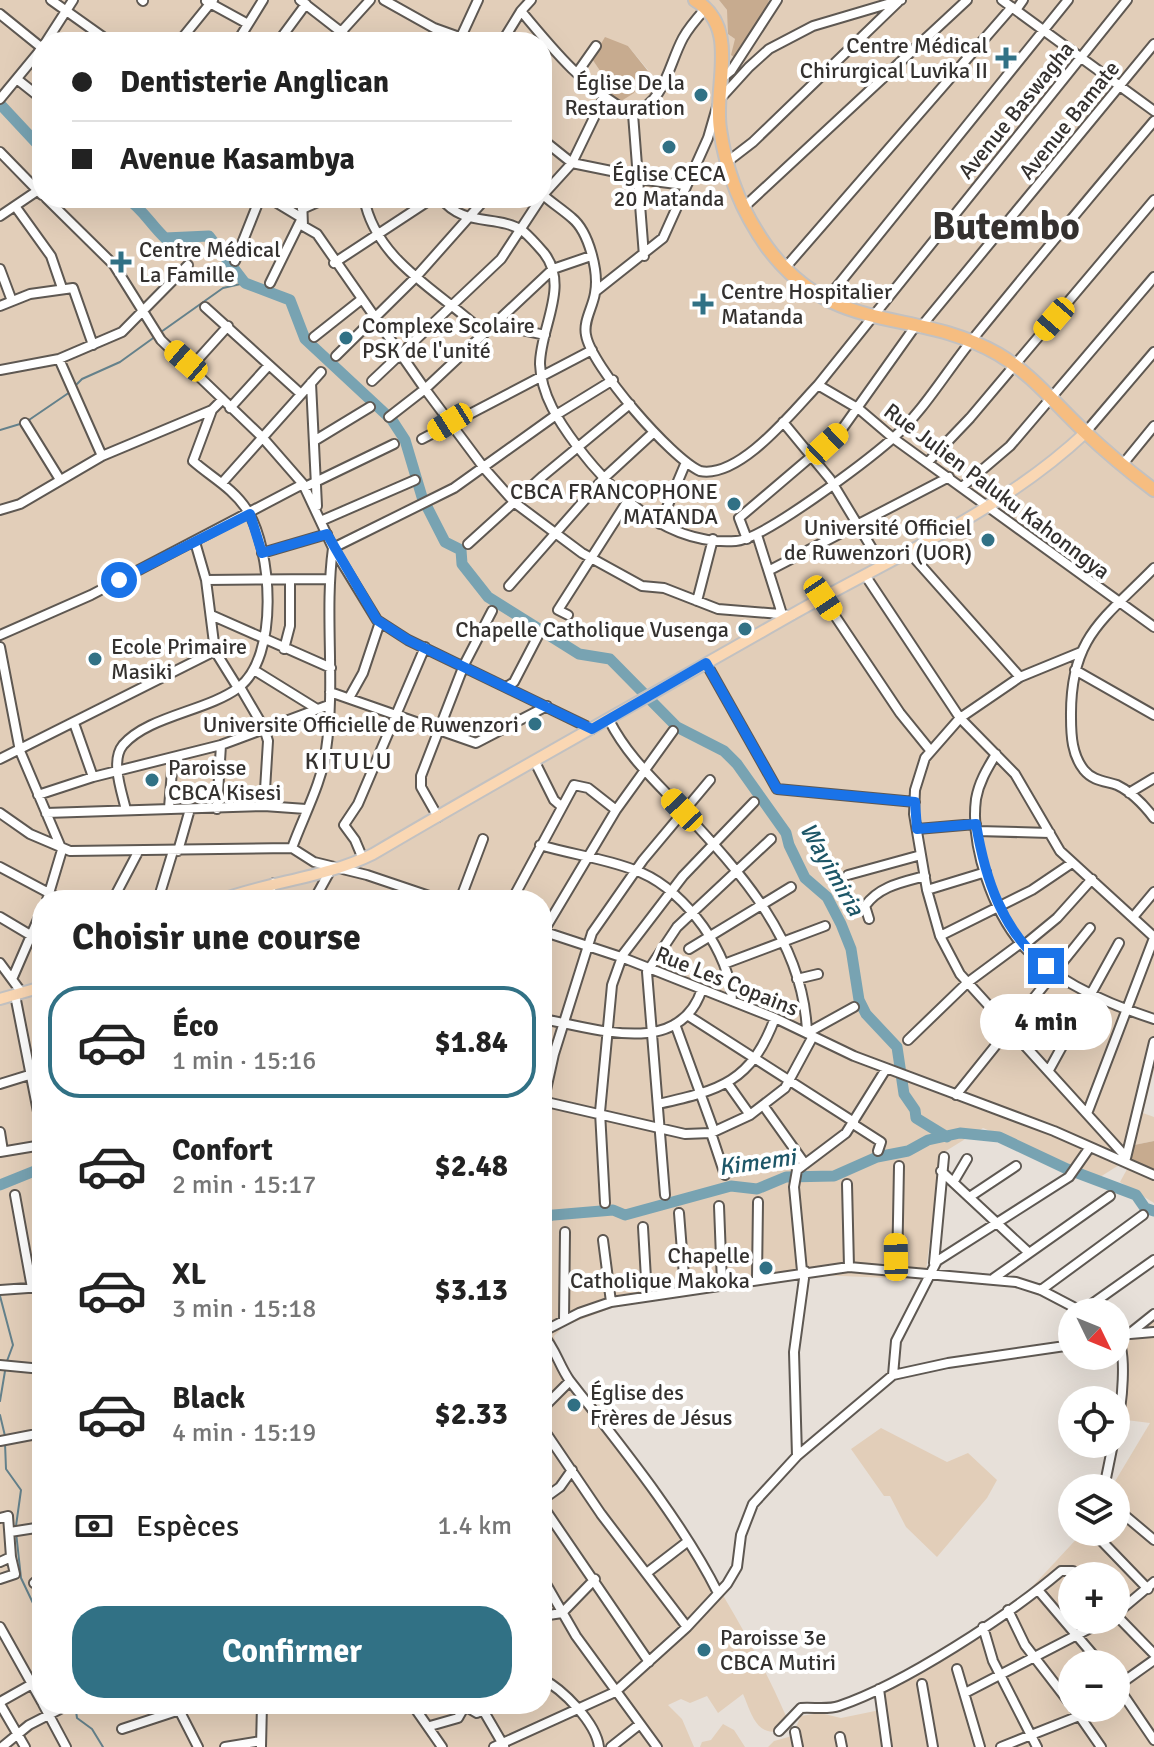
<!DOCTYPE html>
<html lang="fr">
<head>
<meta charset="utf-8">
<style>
	:root { --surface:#fff; --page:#f6f6f6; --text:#222; --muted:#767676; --line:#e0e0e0; --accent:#317185 }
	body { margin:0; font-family:Signika,sans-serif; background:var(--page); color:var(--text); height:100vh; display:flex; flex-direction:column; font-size:30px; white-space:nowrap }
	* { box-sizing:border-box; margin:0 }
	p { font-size:26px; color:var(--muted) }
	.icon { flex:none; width:44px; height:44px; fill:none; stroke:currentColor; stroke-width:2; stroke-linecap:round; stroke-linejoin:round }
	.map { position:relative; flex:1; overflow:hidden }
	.drawer { position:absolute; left:32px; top:890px; width:520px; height:824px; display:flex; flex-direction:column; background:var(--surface); border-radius:32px; box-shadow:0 8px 32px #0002 }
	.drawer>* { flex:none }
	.hud { position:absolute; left:32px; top:32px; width:520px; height:176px; border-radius:32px; box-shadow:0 8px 32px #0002; display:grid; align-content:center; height:176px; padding:0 40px; background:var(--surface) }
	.needle { width:52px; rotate:133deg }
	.tools { position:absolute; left:1058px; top:1298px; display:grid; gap:16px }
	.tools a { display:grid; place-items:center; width:72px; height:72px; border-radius:50%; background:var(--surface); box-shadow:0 8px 32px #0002; font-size:40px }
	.end { position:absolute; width:36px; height:36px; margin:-18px; border:10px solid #1a73e8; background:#fff; box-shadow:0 0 0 4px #fff }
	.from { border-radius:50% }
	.bubble { position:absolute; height:56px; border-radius:28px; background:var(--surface); box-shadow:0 8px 32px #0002; font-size:26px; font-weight:700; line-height:56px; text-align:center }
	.car { position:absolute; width:24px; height:48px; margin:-24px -12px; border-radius:10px; box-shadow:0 0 6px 2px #0007; background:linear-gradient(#f5c518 24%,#345 0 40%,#f5c518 0 76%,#345 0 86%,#f5c518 0) }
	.hud b { display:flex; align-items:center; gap:28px; height:76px; font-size:30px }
	.hud b+b { border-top:2px solid var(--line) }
	.hud i { width:20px; height:20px; background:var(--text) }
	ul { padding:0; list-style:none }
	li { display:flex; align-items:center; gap:24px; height:112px; margin:0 16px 12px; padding:0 24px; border:4px solid transparent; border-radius:32px }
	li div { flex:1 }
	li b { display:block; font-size:30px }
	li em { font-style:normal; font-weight:700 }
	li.current { border-color:var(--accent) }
	li>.icon { width:72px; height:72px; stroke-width:1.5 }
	h2 { padding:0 40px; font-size:36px; line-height:96px }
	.pay { display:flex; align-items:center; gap:20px; height:88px; padding:0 40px; font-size:30px }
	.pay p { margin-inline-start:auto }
	.cta { display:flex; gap:16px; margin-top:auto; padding:16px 40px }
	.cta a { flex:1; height:92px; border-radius:32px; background:var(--accent); color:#fff; font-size:32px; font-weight:700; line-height:92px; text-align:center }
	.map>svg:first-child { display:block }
</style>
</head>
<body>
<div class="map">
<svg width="1154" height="1747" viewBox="0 0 1154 1747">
	<rect width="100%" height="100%" fill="#e7e0d9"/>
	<path fill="#e2ceb9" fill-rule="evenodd" d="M0,0H719L727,10L731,36L735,39L767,9L769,0H1154V1070L1143,1113L1154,1117V1141L1134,1145L1127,1160L1100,1177L983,1128L941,1154L926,1270L914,1279L817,1275L622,1304L564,1326L554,1336C562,1381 603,1411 627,1447C684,1531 746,1624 786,1716L779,1731C756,1736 751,1712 743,1694L718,1713L707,1696L690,1703L681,1699L668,1705L682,1719L694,1747H0ZM42,42H542V198H42ZM610,42L628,46L648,70L633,93L620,100L592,59L598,49ZM42,900H542V1704H42Z
		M1131,1162L1154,1169V1203L1120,1182Z
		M1154,1317V1747H768L774,1741L792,1736L801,1716L820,1713L841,1718L880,1710L881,1689L888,1681L974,1630L1030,1589L1083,1532H1116V1488H1111L1150,1423L1118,1419V1348ZM1072,1576H1116V1620H1072ZM1072,1664H1116V1708H1072Z
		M881,1428L947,1462L968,1453L997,1480L987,1498L937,1557L906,1527L890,1496H884L851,1449Z
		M723,1724L734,1730L745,1747H700L702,1742L711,1740Z"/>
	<path fill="#c7ab8f" d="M719,0H769L767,9L737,59L731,55L735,39L728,34L727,10Z
		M605,37L628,46L648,71L634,93L618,103L604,96L611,87L592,59Z
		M1154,1141V1169L1127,1160L1134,1145Z"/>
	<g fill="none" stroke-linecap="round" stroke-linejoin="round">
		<path stroke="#64818b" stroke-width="2" d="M161,332L223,288L245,283
			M74,387L82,379L120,362L156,336
			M26,422L70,392
			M0,430L20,424
			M542,1231L554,1217
			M0,1296L13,1345L7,1361
			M0,1401L5,1371
			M0,1415L5,1436
			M5,1443L6,1469L21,1490L16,1526
			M16,1532L21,1578L42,1622
			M42,1633V1641
			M75,1704L77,1718L92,1729L103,1747"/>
		<path stroke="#78a3b2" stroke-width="11" d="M0,104L42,149
			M126,198C143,209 150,224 165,238L209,236L245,283L290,300L305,339L392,420L405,440L422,497L445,542L461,550L462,564L488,597L579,654L610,659L677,727L724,751L737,764L786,833L789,845L805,878L827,897L841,924L851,949L859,1000L866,1014L897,1047L904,1094L915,1110L916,1118L947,1137
			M0,1185L42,1168
			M542,1216L613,1210L625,1215L731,1186L757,1189L786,1177L834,1176L877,1157L908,1151L928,1140L960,1133L999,1137L1067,1169L1136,1195L1145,1208L1154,1211"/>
		<defs>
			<path id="minor" d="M51,0L110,42
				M142,0L143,1
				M300,0L354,42
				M384,0L434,28L473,42
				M531,0L521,11C554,51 586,90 633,114C666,100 668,66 683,38C689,27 698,17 706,8
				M1002,0L1154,111
				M206,1L248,24
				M1016,10L1023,0
				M0,14L42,48
				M460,39L478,0
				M46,42L73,0
				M179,42L213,0
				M237,42L263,0
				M278,42L306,4
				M332,42L370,0
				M502,42L521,11
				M577,73L596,46
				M721,79L731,71L777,0
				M18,80L42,99
				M0,99L42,48
				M633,114L644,256
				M542,139L572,163L636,176
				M0,152L42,195
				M727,162L753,142L898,2
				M638,179L684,185
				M543,195C552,203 563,210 572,218C589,232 599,272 595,293C593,307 583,321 586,335C591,366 671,458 700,471C740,479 793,411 818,385L1127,0
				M542,196L572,163L603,99
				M46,198L114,265L161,340L262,437L303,484L333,548L377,620L408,640L592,729
				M269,198L302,218
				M302,198L303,226L317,234L425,389L484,468L515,503L582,553L642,586L664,588L718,609L792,615
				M364,198C376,262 440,291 483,332
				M441,198C463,228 498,214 523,231C530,237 538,246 544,253C570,286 540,328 540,364C541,395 559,422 577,446C615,496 668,546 736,541C763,540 868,460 892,439C923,412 946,372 972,340C1032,266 1093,193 1154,121
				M15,206L51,256L62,288
				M743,208L967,0
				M302,209L327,198
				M0,216L37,191
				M235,261L260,198
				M334,263L433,198
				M785,268L1012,7
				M0,269L12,301
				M270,283L302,218
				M596,291L663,238L708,138L719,100L749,67L769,49L813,26L901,0
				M826,300L1068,0
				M0,306L30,294L73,288L93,345
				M205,307L301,394
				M494,324L545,335
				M920,328L1154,44
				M314,337L362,299
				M336,356L415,278L486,198
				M59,359L102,456
				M191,367L228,326
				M0,370L59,359L122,332L188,265
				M372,381L501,259L541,198
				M311,383L317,506
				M818,385L859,409L893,438L1154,627
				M230,408L269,365
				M389,417L425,389L553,269L591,256
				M783,422L830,479L882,565
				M25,423L59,478
				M1085,433L1154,352
				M422,439L592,350
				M314,441L370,407
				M928,462L970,418L1154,200
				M1123,464L1154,426
				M222,483L321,372
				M305,487L394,444
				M962,487L1010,446L1154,277
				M0,510L20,504L102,456L212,410L222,400
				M323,520L415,480
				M660,524L686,462
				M757,535L782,614
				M747,539L739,518L840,432L914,328
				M195,542L206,580L215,651L238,688
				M468,544L543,476L630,404
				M333,548L454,488L556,415L613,380
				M908,551L1020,677
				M262,553L327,534
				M1154,568C1103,620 1070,637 1071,717C1071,736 1072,755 1084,770C1093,781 1105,781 1117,785C1132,792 1144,805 1154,818
				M770,570L949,477
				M865,575L960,718L1015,774L1060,851L1154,937
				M206,580L329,579
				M509,586L604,478L654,432
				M823,598L900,713L930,750
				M697,601L713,539
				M211,615L331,668
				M568,615L558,610L627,502
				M0,635L91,595L303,484
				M0,647L20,751L62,850L47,900
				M284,649L290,626V580
				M1081,652L1020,677L960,718L925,758L915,790L914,814L927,890L940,936L960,974L1126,1157
				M706,663L777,789L915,802
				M254,670L317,709
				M1075,670L1154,715
				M508,686L514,682L540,632
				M240,687L264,728L268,741L264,806
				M330,692L476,743L547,706
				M349,698L363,673L380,622
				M609,720C626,753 648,774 673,800C735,867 804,937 807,1033
				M74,723L93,777
				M996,754C987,769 979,782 976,799C970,846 993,913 1025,948C1056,982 1111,1005 1154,1019
				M0,759L215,651
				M535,762L554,800L561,806
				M1129,793L1154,778
				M38,795L93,777L221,745L329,705
				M169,808L173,758
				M217,809L221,745
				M126,810C122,792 110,761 123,745C148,716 207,711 238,688C280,657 272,549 247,510C233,488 211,477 193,461L212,410
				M0,813L30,834L70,851L292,848L314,862L367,875L441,900
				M46,813L264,806L306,809
				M438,817L421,787V776L464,665L492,611
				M917,829L976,824
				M977,831L1050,833
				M540,845C573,855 610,859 642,873C686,892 731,954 732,1001
				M292,848C303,817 322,783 326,750C336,683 324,615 333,548
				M178,851L190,809
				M363,859L355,840L344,825L358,804L425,647
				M0,867L62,900
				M848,875L921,855
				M927,890L986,872
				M117,892L138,852
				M158,900L173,851
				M265,900L274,883
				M314,900L330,871
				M460,900L483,839
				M512,900L574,785L588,788L616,810
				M1134,916L1154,892
				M0,917L42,942
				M869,919L865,906C879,886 903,882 925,876
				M542,931L621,957L775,1018L854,1056L1054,1131L1154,1175
				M542,934L616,810L673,731
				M940,936L1032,890L1072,863
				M1023,946L1057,918L1092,879
				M689,949L791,887
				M621,957L683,876L754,802
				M0,963L22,993
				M724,964L825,926
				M13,977L42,910
				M797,979L818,974
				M15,995L42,1132
				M687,1015L854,1122
				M542,1019C593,1027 679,1060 702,989
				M675,1024L714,1131
				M807,1033L854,1007
				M908,1040L967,983L1021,943
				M1049,1070L1119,943
				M0,1084L42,1071
				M728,1084L750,1115
				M956,1095L1090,928
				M542,1101L685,1134L711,1133L750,1115L785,1088L812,1038
				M658,1104C721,1090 751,1082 775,1018
				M763,1105L805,1164
				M542,1108L554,1054L592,933L643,860L710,780
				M1088,1111L1154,938
				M853,1124L881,1142L878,1151
				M0,1132L3,1151
				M711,1133L725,1175
				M0,1152L42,1145
				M1126,1158L1154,1042
				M941,1171L1028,1252
				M954,1181L967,1159
				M847,1184L849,1267
				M15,1195L32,1288
				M665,1195L647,972L677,927L771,839
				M971,1196L1016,1166
				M605,1203L600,1112L612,985L622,957
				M719,1206L722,1283
				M679,1213L685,1289
				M643,1227L647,1296
				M603,1240L611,1302
				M934,1263L944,1157
				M802,1271L794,1187L797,1170L846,1133L886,1069
				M897,1273L899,1166
				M757,1278L758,1202
				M994,1278L1110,1196
				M0,1290L42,1287
				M1041,1290L1143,1215
				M1082,1311L1154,1260
				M564,1320L565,1232
				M542,1332L579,1313L611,1302L849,1267L1016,1282L1041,1290L1083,1312
				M542,1334C555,1347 559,1366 570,1381C620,1445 682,1521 718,1593
				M1130,1334L1154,1332
				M1116,1335C1128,1350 1122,1408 1116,1427
				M1116,1339L1129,1334L1154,1314
				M0,1365L42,1369
				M42,1370L39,1417L42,1443
				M893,1375L896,1341L937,1261L1069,1177L1090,1147
				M542,1409L570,1381
				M542,1427L601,1514L687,1627
				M0,1441L42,1433
				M797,1456L794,1352L805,1271
				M1104,1488L1113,1444
				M542,1500L560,1487L572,1470
				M542,1505L649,1662
				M1116,1508L1154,1540
				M0,1518L8,1516L11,1557L0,1562
				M10,1532L42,1527
				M1093,1532L1148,1589
				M648,1572L687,1542
				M542,1577L576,1636L657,1747
				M0,1579L15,1574L11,1557
				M34,1583L42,1576
				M1038,1590L1101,1664
				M1008,1610L1025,1645L1072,1706
				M1116,1614L1154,1582
				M1116,1615L1154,1654
				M542,1616L562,1613L595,1579
				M0,1627L42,1702
				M983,1627L993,1661L1037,1747
				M957,1669L980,1747
				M542,1679C563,1689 596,1723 599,1747
				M922,1684L933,1747
				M1116,1684L1154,1740
				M1116,1687L1154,1660
				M879,1689L887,1747
				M965,1693L1106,1620
				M0,1702L32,1684
				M0,1704L25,1747
				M43,1704L66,1747
				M176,1704L198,1747
				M412,1704L442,1747
				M465,1706L477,1713L483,1710L504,1746
				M1074,1708L1101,1747
				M483,1710L494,1704
				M430,1726L458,1718L466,1704
				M122,1729L198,1704
				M779,1731L801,1708C813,1707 828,1710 839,1706C904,1684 1008,1616 1061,1571H1073L1078,1576
				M795,1732L798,1747
				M840,1737L842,1747
				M2,1747L29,1725L70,1704
				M225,1747L261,1741
				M261,1747L262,1704
				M494,1747L615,1692L687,1627L727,1584L737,1567L741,1535L753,1504L797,1456L893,1375L948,1363L1072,1345
				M611,1747L640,1724
				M1001,1747L1079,1716L1090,1708"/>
			<path id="major" d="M220,900C270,881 325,878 373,854C512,772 653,694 793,614C892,558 1002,511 1085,433
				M0,999L42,987"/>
			<path id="highway" d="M695,0C741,28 713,86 720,129C726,172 742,212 767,247C834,338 914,306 998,354C1032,374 1056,405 1084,431C1106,452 1130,472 1154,490"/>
		</defs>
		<use href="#minor" stroke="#5e5852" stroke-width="12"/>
		<use href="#major" stroke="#c2c1c1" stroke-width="14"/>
		<use href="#highway" stroke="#c2c1c1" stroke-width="16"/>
		<use href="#minor" stroke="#fff" stroke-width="8"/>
		<use href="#major" stroke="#fad7b3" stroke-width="10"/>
		<use href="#highway" stroke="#f6bd80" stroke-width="12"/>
	</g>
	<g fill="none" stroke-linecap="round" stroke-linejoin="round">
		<path stroke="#1a73e8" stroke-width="10" d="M119,580L250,514L262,553L327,534L377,620L408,640L592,729L706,663L777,789L915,802L917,829L976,824C985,878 1002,931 1046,966"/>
	</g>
	<g fill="#317185" stroke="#fff" stroke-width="3">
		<path d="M1002 46h8v8h8v8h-8v8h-8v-8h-8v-8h8z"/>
		<circle cx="701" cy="95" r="8"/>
		<circle cx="669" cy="147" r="8"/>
		<path d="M117 250h8v8h8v8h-8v8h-8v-8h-8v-8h8z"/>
		<path d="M699 292h8v8h8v8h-8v8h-8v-8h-8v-8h8z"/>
		<circle cx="346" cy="338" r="8"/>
		<circle cx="734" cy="504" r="8"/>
		<circle cx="988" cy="540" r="8"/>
		<circle cx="745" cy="629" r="8"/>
		<circle cx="95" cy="659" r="8"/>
		<circle cx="535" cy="724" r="8"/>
		<circle cx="152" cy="780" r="8"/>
		<circle cx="766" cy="1268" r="8"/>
		<circle cx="574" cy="1405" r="8"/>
		<circle cx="704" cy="1650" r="8"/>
	</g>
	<g text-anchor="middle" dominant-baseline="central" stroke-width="8" stroke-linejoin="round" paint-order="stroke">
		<g font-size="22" fill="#34312f" stroke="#fff" text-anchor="end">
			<text x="988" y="45">Centre Médical<tspan x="988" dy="25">Chirurgical Luvika II</tspan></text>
			<text x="685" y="82">Église De la<tspan x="685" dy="25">Restauration</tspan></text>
			<text x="669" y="173" text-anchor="middle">Église CECA<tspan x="669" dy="25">20 Matanda</tspan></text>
			<text x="139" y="249" text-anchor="start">Centre Médical<tspan x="139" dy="25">La Famille</tspan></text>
			<text x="721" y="291" text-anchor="start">Centre Hospitalier<tspan x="721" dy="25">Matanda</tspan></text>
			<text x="362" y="325" text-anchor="start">Complexe Scolaire<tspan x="362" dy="25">PSK de l'unité</tspan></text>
			<text x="718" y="491">CBCA FRANCOPHONE<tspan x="718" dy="25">MATANDA</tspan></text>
			<text x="972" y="527">Université Officiel<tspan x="972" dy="25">de Ruwenzori (UOR)</tspan></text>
			<text x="729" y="629">Chapelle Catholique Vusenga</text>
			<text x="111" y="646" text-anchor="start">Ecole Primaire<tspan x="111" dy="25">Masiki</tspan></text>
			<text x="519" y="724">Universite Officielle de Ruwenzori</text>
			<text x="168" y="767" text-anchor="start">Paroisse<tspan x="168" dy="25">CBCA Kisesi</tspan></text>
			<text x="750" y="1255">Chapelle<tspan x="750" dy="25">Catholique Makoka</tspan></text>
			<text x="590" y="1392" text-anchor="start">Église des<tspan x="590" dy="25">Frères de Jésus</tspan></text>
			<text x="720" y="1637" text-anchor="start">Paroisse 3e<tspan x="720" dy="25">CBCA Mutiri</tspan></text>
		</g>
		<g font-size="22" fill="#34312f" stroke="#fff">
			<text transform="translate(1016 110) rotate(-51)">Avenue Baswagha</text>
			<text transform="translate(1069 120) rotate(-51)">Avenue Bamate</text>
			<text transform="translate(997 491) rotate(37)">Rue Julien Paluku Kahonngya</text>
			<text transform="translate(727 981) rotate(22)">Rue Les Copains</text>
		</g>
		<g font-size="24" letter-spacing="2" fill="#34312f" stroke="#fff">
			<text x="349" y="761">KITULU</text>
		</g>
		<g font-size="24" font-style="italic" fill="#1d5667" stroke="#fff">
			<text transform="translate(832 869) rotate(60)">Wayimiria</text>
			<text transform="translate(757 1162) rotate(-8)">Kimemi</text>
		</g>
		<g font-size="38" font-weight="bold" fill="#34312f" stroke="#fff">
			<text x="1006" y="226">Butembo</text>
		</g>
	</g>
</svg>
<div class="tools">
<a><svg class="needle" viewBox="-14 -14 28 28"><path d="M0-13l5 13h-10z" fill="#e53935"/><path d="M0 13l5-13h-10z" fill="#767676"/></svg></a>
<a><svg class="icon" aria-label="locate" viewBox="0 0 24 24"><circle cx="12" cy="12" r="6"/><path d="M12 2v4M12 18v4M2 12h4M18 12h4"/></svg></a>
<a><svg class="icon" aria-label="layers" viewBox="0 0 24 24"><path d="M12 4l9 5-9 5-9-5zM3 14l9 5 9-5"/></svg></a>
<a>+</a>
<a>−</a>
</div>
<i class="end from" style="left:119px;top:580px"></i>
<i class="end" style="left:1046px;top:966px"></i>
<div class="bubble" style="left:980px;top:994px;width:132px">4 min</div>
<i class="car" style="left:1054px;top:319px;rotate:221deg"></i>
<i class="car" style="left:186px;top:361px;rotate:311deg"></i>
<i class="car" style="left:450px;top:422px;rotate:238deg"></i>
<i class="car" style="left:827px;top:444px;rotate:47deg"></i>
<i class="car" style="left:823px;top:598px;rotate:146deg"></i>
<i class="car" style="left:682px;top:810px;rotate:317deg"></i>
<i class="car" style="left:896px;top:1257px;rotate:359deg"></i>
<div class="hud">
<b><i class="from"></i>Dentisterie Anglican</b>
<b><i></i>Avenue Kasambya</b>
</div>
<section class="drawer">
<h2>Choisir une course</h2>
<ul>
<li class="current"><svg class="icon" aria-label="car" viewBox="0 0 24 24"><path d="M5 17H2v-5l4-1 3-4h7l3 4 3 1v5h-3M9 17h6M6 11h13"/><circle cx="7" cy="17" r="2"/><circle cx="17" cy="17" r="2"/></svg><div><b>Éco</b><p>1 min · 15:16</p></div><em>$1.84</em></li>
<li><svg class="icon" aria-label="car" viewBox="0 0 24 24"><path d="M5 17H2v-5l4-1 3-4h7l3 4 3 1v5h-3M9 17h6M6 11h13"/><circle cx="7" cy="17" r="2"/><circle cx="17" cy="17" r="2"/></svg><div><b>Confort</b><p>2 min · 15:17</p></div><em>$2.48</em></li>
<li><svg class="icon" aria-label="car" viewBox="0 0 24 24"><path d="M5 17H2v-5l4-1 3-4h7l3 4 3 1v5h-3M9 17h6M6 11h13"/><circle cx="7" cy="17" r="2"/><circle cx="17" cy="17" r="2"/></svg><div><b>XL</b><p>3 min · 15:18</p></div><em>$3.13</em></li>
<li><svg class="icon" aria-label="car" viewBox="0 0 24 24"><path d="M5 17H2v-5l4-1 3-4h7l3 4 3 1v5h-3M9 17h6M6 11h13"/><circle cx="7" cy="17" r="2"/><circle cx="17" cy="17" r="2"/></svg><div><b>Black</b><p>4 min · 15:19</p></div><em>$2.33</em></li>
</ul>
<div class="pay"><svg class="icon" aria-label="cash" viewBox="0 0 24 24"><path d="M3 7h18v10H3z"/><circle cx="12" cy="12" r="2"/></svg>Espèces<p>1.4 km</p></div>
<div class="cta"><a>Confirmer</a></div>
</section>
</div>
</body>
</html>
